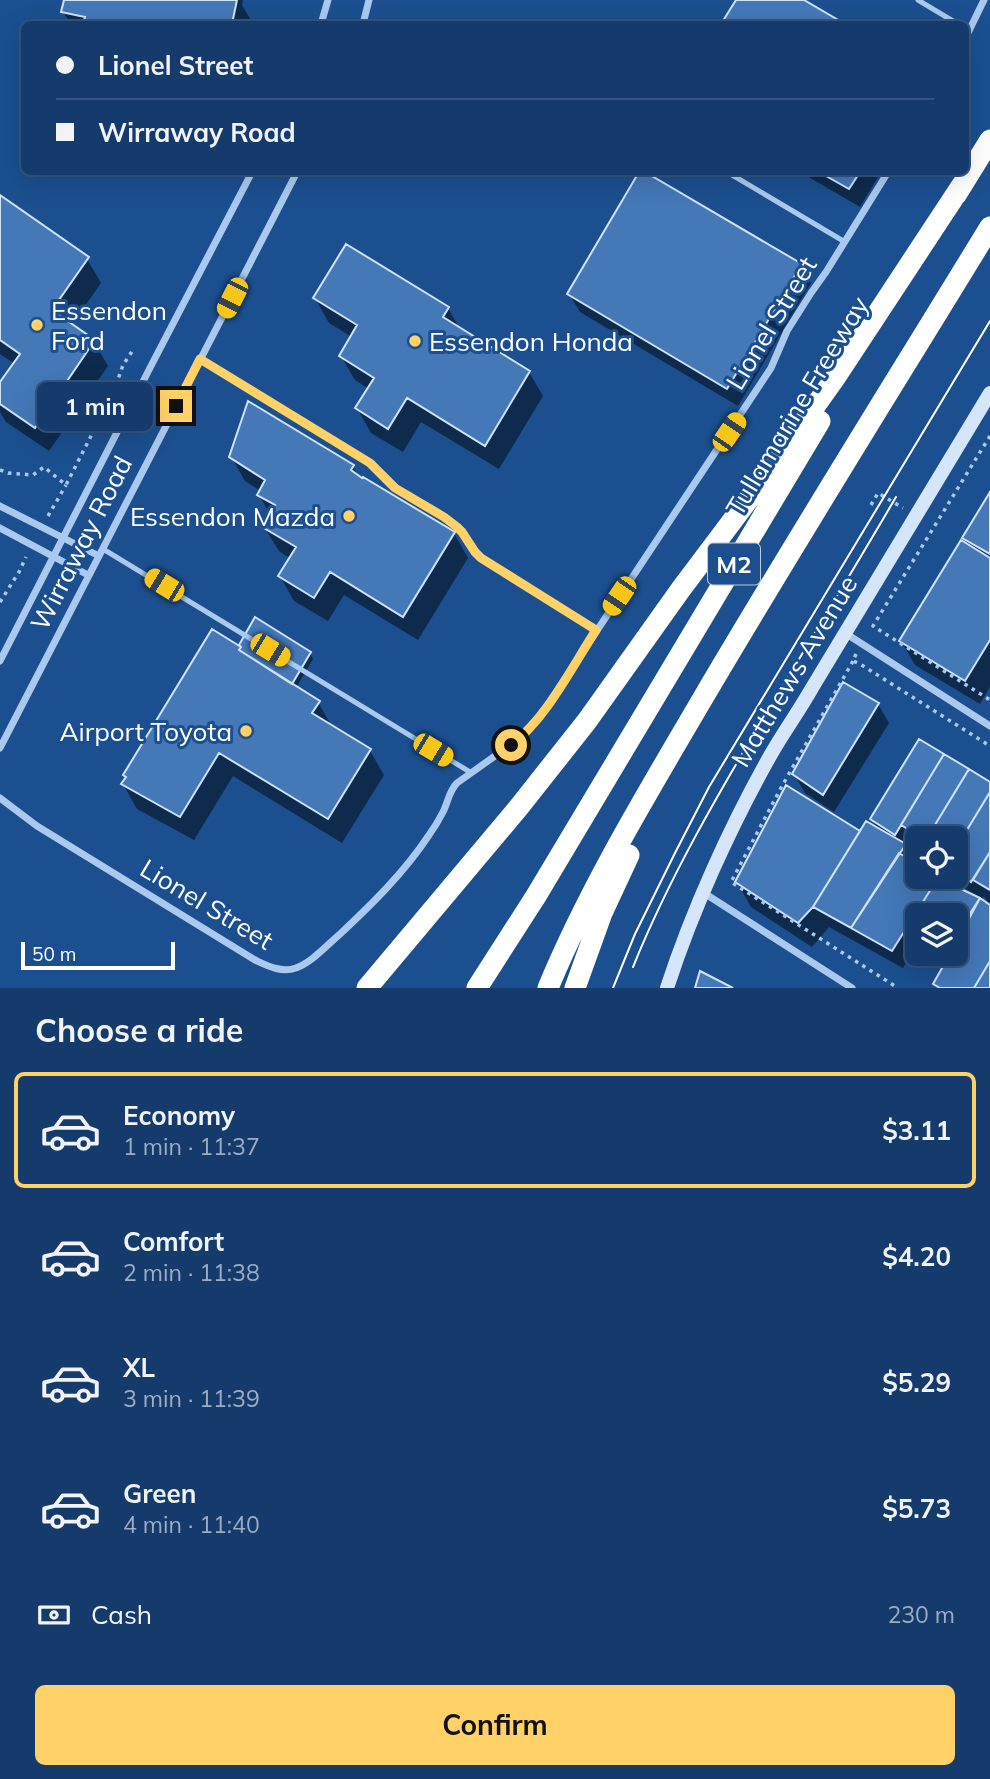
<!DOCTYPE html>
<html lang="en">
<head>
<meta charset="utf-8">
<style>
	:root { --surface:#143b6b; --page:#214673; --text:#f1f3f6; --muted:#9dadc1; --line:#33557e; --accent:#ffd166 }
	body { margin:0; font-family:Mulish,sans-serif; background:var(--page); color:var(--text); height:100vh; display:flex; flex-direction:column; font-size:26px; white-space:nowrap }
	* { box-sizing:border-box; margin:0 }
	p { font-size:23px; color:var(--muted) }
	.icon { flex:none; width:38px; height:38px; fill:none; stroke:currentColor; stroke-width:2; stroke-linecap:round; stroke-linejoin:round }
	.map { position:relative; height:988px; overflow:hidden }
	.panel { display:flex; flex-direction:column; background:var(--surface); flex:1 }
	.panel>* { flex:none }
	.banner { position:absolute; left:21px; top:21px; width:948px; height:154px; border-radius:10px; box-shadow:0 7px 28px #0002,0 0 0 2px var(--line); display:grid; align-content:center; height:154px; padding:0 35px; background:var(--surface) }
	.fabs { position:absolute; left:905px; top:826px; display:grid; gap:14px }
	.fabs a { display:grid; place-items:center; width:63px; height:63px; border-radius:10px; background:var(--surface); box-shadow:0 7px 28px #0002,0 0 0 2px var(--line); font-size:35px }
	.scale { position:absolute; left:21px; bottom:18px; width:154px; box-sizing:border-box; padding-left:7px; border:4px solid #fff; border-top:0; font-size:19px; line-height:24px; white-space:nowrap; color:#fff; -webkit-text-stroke:5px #1b4f8f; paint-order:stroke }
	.end { position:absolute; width:32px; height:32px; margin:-16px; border:9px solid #ffd166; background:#111; box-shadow:0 0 0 4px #111 }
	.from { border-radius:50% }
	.bubble { position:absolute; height:49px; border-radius:10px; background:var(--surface); box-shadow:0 7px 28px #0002,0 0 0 2px var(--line); font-size:23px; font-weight:700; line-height:49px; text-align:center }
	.car { position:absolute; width:21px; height:42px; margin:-21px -10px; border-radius:9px; box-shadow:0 0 5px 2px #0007; background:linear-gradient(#f5c518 24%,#345 0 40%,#f5c518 0 76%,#345 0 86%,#f5c518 0) }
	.banner b { display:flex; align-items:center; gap:24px; height:66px; font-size:26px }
	.banner b+b { border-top:2px solid var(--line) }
	.banner i { width:18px; height:18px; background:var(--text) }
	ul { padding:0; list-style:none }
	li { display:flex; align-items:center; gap:21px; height:116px; margin:0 14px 10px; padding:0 21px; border:4px solid transparent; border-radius:10px }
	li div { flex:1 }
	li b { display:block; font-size:26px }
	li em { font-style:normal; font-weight:700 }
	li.on { border-color:var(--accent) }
	li>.icon { width:63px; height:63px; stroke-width:1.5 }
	h2 { padding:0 35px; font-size:32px; line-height:84px }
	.pay { display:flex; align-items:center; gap:18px; height:77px; padding:0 35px; font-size:26px }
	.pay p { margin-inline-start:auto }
	.button { display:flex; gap:14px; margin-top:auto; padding:14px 35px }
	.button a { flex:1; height:80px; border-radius:10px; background:var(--accent); color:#111; font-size:28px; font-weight:700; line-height:80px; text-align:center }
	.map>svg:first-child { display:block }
</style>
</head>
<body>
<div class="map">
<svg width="990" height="988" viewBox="0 0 990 988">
	<rect width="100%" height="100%" fill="#1b4f8f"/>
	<path fill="#0007" fill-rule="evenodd" d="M66,0H243L242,5L251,20L250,24H71L63,12Z
		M738,0H800L842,24H723Z
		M641,172L800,265L811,283L738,406L580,312L569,294Z
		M800,172H881L860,207Z
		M0,197L87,259L101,283L71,326L94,342L108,366L49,451L6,422L0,412V386L15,364L0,354Z
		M315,298L448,308L460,329L529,372L543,396L499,469L421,422L403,452L371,433L357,408L369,389L355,380L341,356L352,337L329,323Z
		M231,456L353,467L360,479L454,533L468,558L418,640L344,595L328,621L294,601L280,576L291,559L279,551L264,527L271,516L259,495L261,491L245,481Z
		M990,496V687L980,704L915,665L901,641L971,548L964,538Z
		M256,620L310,653L313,659L296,688L318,702L332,727L370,751L384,775L342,843L233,776L194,840L137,809L123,784L127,778L125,775L239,648Z
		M878,704L889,723L834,812L805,793L794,774Z
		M990,784V906L984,896L981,901L990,907V988H938L935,984L952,954H956L957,944L956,943V915H917V946L903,968L829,927L812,947L751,907L737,882L860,834L878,830L872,819ZM917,838H956V877H953L958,884L974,894L973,897L933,877H917V867L907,850L911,843L917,846Z"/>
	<path fill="#4478b7" stroke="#cfe3fa" stroke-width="2" d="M64,0H237L232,24H83L85,17L61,12Z
		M736,0H804L845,24H721Z
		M639,172H645L802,264L727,389L567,294Z
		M819,172H860L849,189Z
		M0,195L89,257L52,310L95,340L35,428L0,404V382L20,354L0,340Z
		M346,244L449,307L443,317L530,371L485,446L407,398L388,429L355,408L374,378L339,356L357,325L313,298Z
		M248,401L354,465L351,470L362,478L363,477L455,532L403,617L330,572L314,598L278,576L296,547L262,527L275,505L257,495L265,480L229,457Z
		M990,492V554L962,538Z
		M961,540L990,558V640L965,681L899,641Z
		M255,617L311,652L292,684L239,650L241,647L239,645Z
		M212,629L241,647L239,650L320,701L312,713L371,749L328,819L219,753L180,817L121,784L126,777L123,775Z
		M843,682L879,703L823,795L792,774Z
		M919,739L944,754L895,835L870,819Z
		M944,754L969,769L927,838H922L901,825Z
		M969,769L990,782V792L956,848V838H927Z
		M786,785L860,831L813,907L798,923L735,882Z
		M990,792V852L971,882L956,872V848Z
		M866,821L906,844L851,928L813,907Z
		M990,852V890L973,880Z
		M899,853L917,864V877L938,878L892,951L851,928Z
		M938,878L980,898L958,932L956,931V915H917V929L909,924Z
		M980,898L990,905V961L974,988H940L933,984L950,954H956V943Z
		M990,961V988H974Z
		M700,971L733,988H695Z"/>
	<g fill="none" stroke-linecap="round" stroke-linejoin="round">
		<path stroke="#a9c9ee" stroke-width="3.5" stroke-dasharray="3.5 5" stroke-linecap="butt" d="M990,436L873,626L990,700
			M0,470L8,473L33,475L44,467L66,485L114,391L123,365L133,350
			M871,505L878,493L903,508
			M48,516L66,485
			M0,602L19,572L26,557
			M856,654L853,661L860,664L990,746
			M853,661L782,786L731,882L898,988"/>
		<path stroke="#a9c9ee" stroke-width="5" d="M918,0L958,24
			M727,172L845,242
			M200,359L370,463L395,488L444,517L457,527L481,558L596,630
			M103,549L470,772"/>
		<path stroke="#a9c9ee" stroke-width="7" d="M321,24L328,0
			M363,24L369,0
			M966,37L984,0
			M0,506L99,556
			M0,528L88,575
			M845,633L990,726
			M0,661L152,364L252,172
			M0,748L297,172
			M0,798L37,826L255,960C268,966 281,973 296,968C312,962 326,946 339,935C371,905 404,873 429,835C434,828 439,820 443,812C448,802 449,791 457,783L516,741L541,715L771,368L787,331L811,293L826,272L888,172
			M704,893L852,988"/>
		<path stroke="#d6e6fa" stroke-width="14" d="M667,988C692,911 730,827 770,756C783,733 799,711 812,688C871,589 931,492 990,393"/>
		<path stroke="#fff" stroke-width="21" d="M956,195L990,140
			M367,988L519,807L587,721L681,589L751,496L835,378L962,185
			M477,988L536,896L820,421
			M548,988C590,887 648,792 703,698C796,540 894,384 990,227
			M575,988L602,913L629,855"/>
		<path stroke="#fff" stroke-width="2" d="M633,967C669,878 718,794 767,712C810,641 854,569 896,497
			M613,988L635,934L675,853L709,787L990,321"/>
	</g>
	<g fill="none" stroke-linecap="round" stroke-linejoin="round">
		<path stroke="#ffd166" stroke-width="9" d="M176,406L200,359L370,463L395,488L444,517L457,527L462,532L475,552L481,558L596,630C572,667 546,719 511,745"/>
	</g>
	<g fill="#ffd166" stroke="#1b4f8f" stroke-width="2.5">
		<circle cx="37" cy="325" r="7"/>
		<circle cx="415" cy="341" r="7"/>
		<circle cx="349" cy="516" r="7"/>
		<circle cx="246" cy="731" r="7"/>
	</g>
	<g text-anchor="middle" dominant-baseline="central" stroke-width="6" stroke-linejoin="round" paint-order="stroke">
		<rect fill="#1b4f8f" stroke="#bbcadd" stroke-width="2" x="708" y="543.5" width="52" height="41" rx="5"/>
		<g font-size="24" font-weight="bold" fill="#fff">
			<text x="734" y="564">M2</text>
		</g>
		<g font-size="26" fill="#fff" stroke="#1b4f8f" text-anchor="start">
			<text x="51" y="310">Essendon<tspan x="51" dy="30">Ford</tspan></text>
			<text x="429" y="341">Essendon Honda</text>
			<text x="335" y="516" text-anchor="end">Essendon Mazda</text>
			<text x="232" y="731" text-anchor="end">Airport Toyota</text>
		</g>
		<g font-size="26" fill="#fff" stroke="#1b4f8f">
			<text transform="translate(771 323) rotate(-59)">Lionel Street</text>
			<text transform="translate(797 406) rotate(-59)">Tullamarine Freeway</text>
			<text transform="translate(81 543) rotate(-63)">Wirraway Road</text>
			<text transform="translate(794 671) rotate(-59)">Matthews Avenue</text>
			<text transform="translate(207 904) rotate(31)">Lionel Street</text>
		</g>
	</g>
</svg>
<div class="fabs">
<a><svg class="icon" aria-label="locate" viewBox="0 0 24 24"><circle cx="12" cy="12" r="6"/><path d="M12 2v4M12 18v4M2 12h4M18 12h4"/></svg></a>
<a><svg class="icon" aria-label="layers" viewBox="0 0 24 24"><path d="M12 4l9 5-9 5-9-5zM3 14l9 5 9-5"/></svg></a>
</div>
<div class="scale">50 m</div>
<i class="end from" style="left:511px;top:745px"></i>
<i class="end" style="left:176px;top:406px"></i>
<div class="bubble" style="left:37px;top:382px;width:116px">1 min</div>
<i class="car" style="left:232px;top:298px;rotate:207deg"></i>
<i class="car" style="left:729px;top:432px;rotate:34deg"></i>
<i class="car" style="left:164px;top:585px;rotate:301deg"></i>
<i class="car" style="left:619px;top:596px;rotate:214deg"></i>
<i class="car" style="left:270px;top:650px;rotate:121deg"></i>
<i class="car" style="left:433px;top:750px;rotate:121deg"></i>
<div class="banner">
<b><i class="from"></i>Lionel Street</b>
<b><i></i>Wirraway Road</b>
</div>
</div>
<section class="panel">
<h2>Choose a ride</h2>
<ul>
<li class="on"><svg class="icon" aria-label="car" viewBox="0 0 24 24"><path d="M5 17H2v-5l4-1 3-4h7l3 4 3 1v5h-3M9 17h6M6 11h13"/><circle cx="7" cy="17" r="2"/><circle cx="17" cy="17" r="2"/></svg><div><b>Economy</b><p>1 min · 11:37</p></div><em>$3.11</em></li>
<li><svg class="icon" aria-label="car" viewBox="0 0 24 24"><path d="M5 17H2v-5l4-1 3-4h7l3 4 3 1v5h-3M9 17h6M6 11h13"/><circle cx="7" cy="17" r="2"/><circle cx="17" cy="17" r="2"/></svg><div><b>Comfort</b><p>2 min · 11:38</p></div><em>$4.20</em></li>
<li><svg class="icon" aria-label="car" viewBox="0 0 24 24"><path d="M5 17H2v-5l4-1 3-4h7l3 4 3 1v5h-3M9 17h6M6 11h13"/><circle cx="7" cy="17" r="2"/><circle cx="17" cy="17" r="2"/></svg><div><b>XL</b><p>3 min · 11:39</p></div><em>$5.29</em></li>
<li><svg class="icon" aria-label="car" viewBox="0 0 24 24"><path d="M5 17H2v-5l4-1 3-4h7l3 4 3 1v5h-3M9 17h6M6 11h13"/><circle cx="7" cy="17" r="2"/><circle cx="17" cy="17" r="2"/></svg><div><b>Green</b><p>4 min · 11:40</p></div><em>$5.73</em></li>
</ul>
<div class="pay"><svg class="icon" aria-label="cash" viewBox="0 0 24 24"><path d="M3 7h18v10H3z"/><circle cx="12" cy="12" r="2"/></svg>Cash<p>230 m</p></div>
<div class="button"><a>Confirm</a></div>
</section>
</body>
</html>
